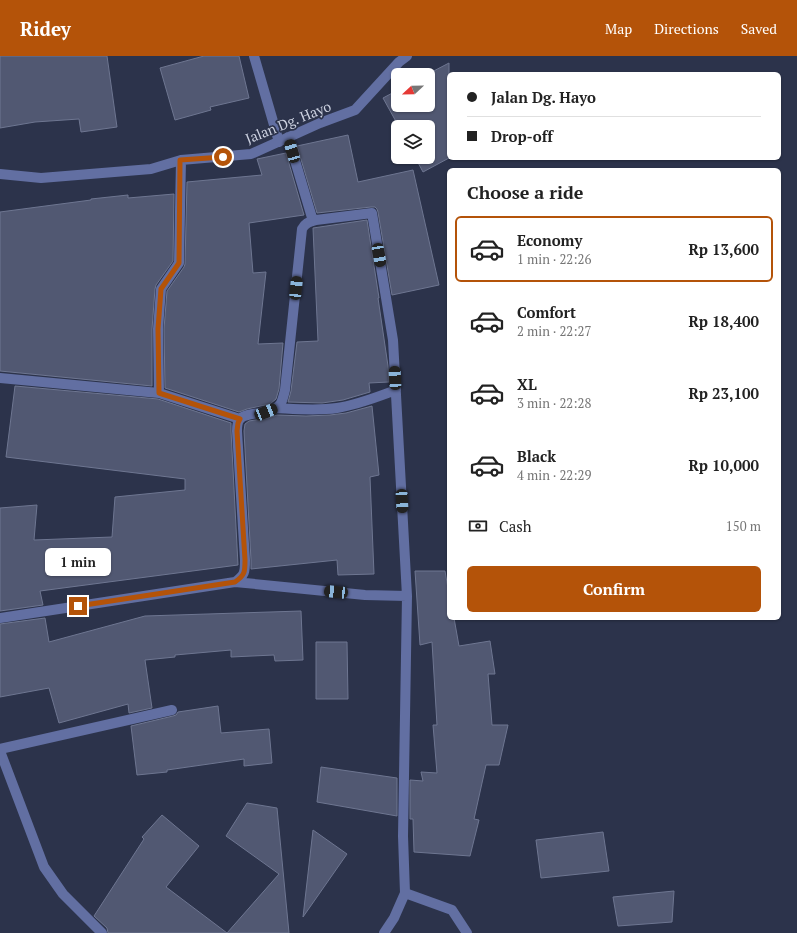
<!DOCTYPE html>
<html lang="en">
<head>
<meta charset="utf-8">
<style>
	:root { --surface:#fff; --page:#f2f2f2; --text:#222; --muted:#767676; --line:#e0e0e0; --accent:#b45309 }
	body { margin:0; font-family:"PT Serif",serif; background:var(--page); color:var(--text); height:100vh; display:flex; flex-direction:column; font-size:15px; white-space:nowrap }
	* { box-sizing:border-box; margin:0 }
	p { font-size:13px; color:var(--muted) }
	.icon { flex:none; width:22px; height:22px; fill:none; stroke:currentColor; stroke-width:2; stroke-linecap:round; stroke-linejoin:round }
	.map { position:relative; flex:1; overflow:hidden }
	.side { position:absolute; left:447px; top:112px; width:334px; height:452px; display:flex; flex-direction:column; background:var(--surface); border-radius:6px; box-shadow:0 1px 3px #0004 }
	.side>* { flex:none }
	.guide { position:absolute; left:447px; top:16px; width:334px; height:88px; border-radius:6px; box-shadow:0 1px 3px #0004; display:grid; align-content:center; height:88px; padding:0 20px; background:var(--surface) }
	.needle { width:26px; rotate:248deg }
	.fabs { position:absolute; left:391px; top:12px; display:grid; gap:8px }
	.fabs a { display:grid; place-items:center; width:44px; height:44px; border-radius:6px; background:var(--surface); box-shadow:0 1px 3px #0004; font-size:20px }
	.end { position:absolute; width:18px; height:18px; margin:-9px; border:5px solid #b45309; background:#fff; box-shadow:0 0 0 2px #fff }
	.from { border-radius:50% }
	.bubble { position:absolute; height:28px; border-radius:6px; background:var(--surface); box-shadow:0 1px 3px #0004; font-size:13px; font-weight:700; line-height:28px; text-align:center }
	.car { position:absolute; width:12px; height:24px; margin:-12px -6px; border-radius:5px; box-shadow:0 0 3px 1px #0007; background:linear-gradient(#222 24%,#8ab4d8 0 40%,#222 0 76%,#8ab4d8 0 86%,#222 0) }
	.guide b { display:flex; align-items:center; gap:14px; height:38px; font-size:15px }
	.guide b+b { border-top:1px solid var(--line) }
	.guide i { width:10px; height:10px; background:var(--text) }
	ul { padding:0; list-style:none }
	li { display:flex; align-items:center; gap:12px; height:66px; margin:0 8px 6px; padding:0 12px; border:2px solid transparent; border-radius:6px }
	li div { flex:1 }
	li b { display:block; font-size:15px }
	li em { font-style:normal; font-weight:700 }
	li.active { border-color:var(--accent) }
	li>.icon { width:36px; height:36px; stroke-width:1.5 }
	h2 { padding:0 20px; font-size:18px; line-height:48px }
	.pay { display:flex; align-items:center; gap:10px; height:44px; padding:0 20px; font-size:15px }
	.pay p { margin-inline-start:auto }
	.primary-button { display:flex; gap:8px; margin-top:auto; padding:8px 20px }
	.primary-button a { flex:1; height:46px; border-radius:6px; background:var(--accent); color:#fff; font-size:16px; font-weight:700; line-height:46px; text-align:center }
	header { display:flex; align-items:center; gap:24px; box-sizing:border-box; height:56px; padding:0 20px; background:var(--accent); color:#fff }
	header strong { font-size:19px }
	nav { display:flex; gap:22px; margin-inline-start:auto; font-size:14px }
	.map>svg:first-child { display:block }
</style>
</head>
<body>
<header>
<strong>Ridey</strong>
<nav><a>Map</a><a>Directions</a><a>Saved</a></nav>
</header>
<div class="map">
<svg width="797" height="877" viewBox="0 0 797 877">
	<rect width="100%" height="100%" fill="#2c334b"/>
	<path fill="#515872" stroke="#6e7691" d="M0,0H107L117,71L81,76L79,63L35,66L0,72Z
		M204,0H239L249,42L210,51L211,54L175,64L160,12Z
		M449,7V102L423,116L415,101H428V71H399L383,42L398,34V49H428V19H426Z
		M348,79L358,126L413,114L439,229L392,239L378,156L377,153L375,151H371L317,157L297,90Z
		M286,97L304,159L249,167L253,217L266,216L258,288L283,287L279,333L276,343L270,348L247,353L239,356L165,332L164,273L167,235L184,211L185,208L187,126L262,119L257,103Z
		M174,138L173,205L156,229L155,233L152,273V330L0,315V156L91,144V143L128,139V142Z
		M367,164L379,242H378L388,310L389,326L369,327L370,336L343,344L322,347L288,346L291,335L297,286L318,285L313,172Z
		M15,330L158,343L231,367V375L238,509L40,535L43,549L0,555V452L37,449L34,484L112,481L115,441L185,434V423L6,401Z
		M372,350L379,419L370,421L374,518L338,519L337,504L251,513V504L244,375L245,368L249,365L268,362L277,359L306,360L330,359L346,357Z
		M415,515H445L449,538V562H454L459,590L490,585L495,618H488L492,669H508L499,709H486L474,763L479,764L470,800L414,796L413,763H410V724L423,725L421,716L437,717L433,669H437L432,586L420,589Z
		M301,555L303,604L275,605L274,599L231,601V594L175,599V601L145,604L152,652L129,657L128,648L59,667L49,632L0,641V568L45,562L49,586L145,560Z
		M316,586H347L348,643H316Z
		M218,650L221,677L269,673L272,707L244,710V703L167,714V716L137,719L131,670L173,660L176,659L178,656Z
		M321,711L397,722V760L317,746Z
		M247,747L277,752L289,877H227L279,818L226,780Z
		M162,759L199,790L166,831L227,877H108L107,872L94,860L144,783L142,781Z
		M313,774L347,798L303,861Z
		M603,776L609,815L541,822L536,784Z
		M674,835L672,866L618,870L613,841Z"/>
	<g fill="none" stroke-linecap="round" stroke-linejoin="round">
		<path stroke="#626fa2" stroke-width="10" d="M254,0L279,86
			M288,81L313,165
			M0,118L41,122L151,113L181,104L251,98L320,67L355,54L399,6L407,0
			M0,322L159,337L240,363
			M159,337L158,273L161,233L179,207L181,104
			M276,352C296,353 317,355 337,352C357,349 377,341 396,334
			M235,526L365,539L407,540
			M0,562L235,526C245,519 245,516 245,504L237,375C237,372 237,366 240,363C246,355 273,360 281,347C283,343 284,338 285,334L302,173C305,167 310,165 316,164L372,157L393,284L407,540L403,780L405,837L394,862L384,877
			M0,693L172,654
			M0,695L44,811L63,838L102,877
			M405,837L452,854L467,877"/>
	</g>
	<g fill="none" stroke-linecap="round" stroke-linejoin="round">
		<path stroke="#b45309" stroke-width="5" d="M78,550L235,526C245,519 245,516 245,504L237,375L238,367L240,363L159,337L158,273L161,233L179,207L180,104L223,101"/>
	</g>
	<g text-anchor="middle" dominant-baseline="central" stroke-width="3.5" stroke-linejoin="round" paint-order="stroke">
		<g font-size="14" fill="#ccd1e0" stroke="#2c334b">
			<text transform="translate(288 66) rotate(-22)">Jalan Dg. Hayo</text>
		</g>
	</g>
</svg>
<div class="fabs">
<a><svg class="needle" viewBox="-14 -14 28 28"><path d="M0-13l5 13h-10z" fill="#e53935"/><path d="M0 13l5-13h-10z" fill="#767676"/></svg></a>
<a><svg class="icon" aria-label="layers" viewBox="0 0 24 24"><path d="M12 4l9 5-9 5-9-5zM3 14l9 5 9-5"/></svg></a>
</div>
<i class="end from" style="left:223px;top:101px"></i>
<i class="end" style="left:78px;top:550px"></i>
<div class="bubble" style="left:45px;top:492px;width:66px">1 min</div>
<i class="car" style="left:292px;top:95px;rotate:344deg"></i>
<i class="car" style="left:379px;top:199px;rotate:170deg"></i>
<i class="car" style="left:296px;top:232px;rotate:6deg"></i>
<i class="car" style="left:395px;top:322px;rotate:357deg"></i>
<i class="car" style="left:266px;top:356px;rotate:68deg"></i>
<i class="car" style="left:402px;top:445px;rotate:177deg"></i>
<i class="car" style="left:336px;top:536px;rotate:276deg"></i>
<div class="guide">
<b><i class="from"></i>Jalan Dg. Hayo</b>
<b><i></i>Drop-off</b>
</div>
<section class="side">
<h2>Choose a ride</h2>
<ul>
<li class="active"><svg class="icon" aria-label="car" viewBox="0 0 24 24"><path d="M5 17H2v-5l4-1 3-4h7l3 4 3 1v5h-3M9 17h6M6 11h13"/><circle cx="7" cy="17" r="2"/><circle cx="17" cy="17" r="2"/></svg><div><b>Economy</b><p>1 min · 22:26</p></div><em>Rp 13,600</em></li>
<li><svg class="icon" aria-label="car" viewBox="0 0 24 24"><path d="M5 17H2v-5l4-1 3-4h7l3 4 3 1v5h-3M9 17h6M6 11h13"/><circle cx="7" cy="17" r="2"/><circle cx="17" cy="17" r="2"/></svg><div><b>Comfort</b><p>2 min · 22:27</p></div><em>Rp 18,400</em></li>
<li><svg class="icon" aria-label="car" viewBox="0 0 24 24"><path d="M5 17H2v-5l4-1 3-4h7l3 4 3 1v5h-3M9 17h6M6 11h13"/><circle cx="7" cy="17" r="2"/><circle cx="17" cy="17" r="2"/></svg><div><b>XL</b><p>3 min · 22:28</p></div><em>Rp 23,100</em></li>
<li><svg class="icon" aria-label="car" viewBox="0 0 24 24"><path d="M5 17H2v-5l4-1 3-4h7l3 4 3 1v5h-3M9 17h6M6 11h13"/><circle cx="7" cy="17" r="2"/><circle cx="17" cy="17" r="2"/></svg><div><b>Black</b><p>4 min · 22:29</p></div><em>Rp 10,000</em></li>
</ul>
<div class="pay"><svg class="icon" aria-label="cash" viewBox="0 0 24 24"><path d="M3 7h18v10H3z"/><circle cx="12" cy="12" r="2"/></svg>Cash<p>150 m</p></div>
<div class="primary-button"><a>Confirm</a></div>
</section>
</div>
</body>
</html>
